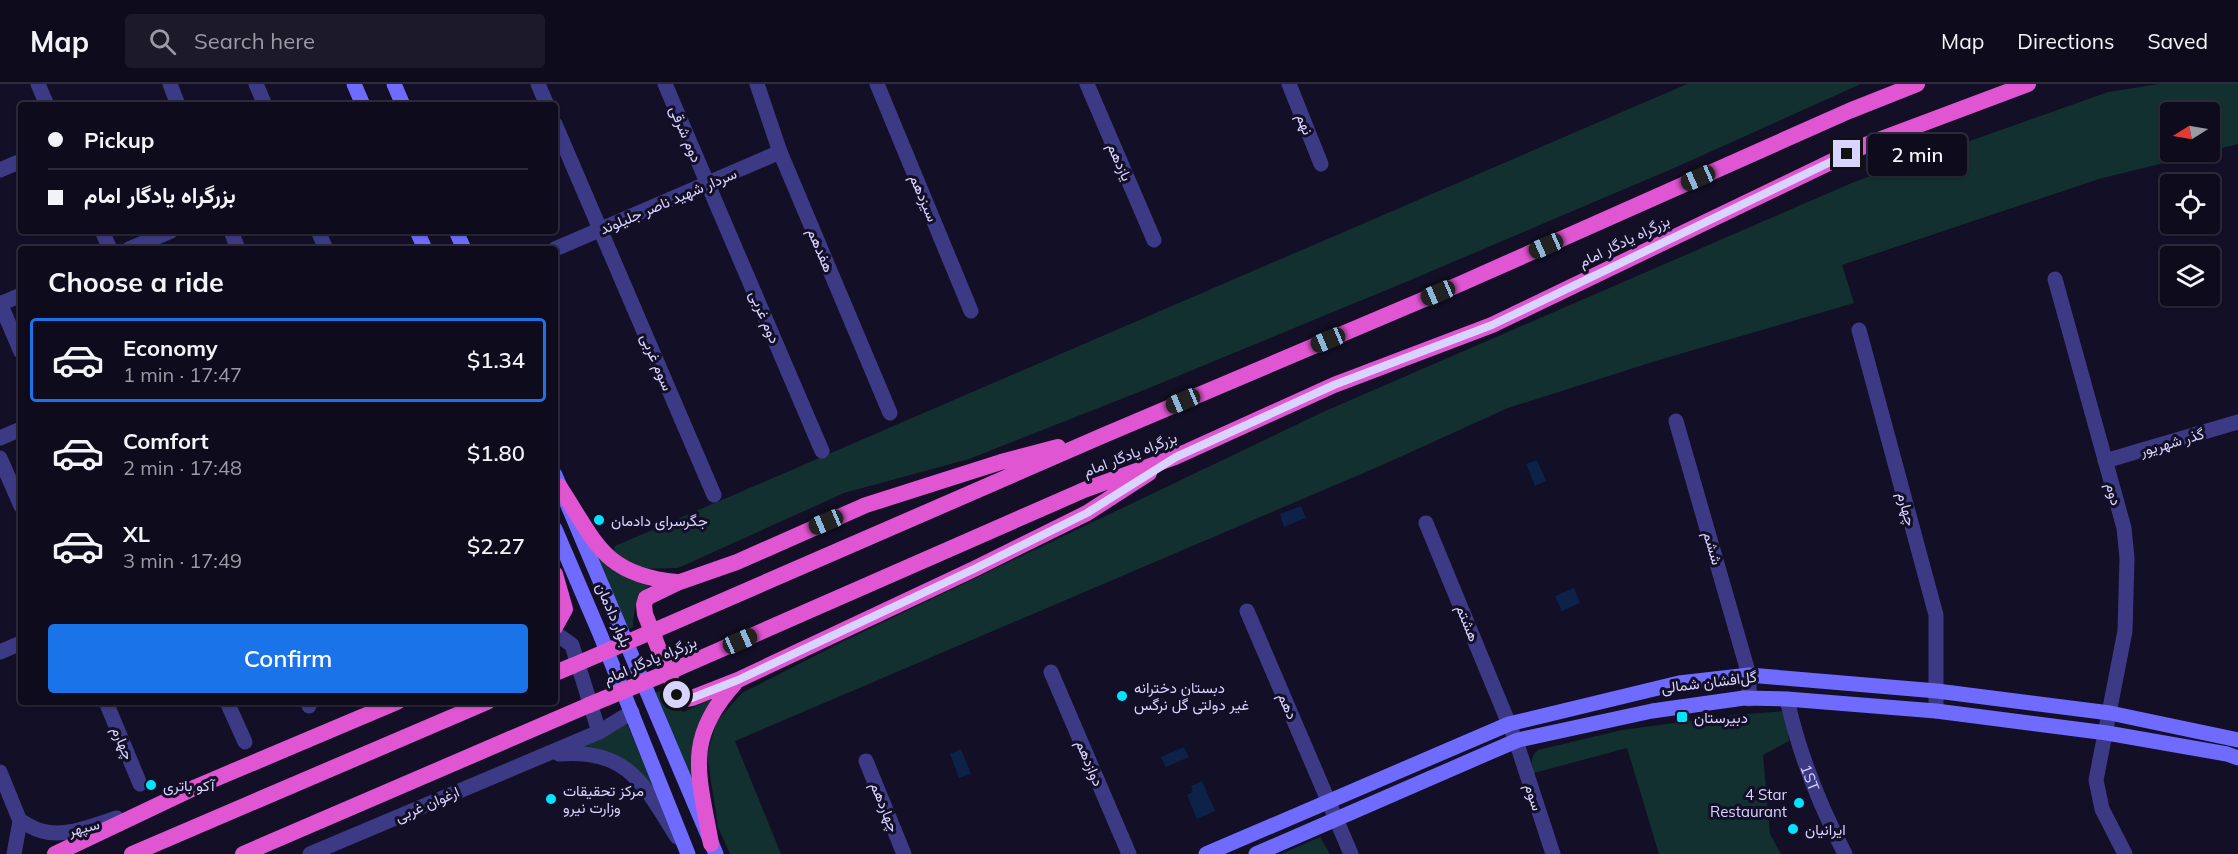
<!DOCTYPE html>
<html lang="en">
<head>
<meta charset="utf-8">
<style>
	:root { --surface:#0e0b1c; --page:#1c1929; --text:#f1f3f6; --muted:#9b9ba3; --line:#2e2b3b; --accent:#1a73e8 }
	body { margin:0; font-family:Mulish,Vazirmatn,sans-serif; background:var(--page); color:var(--text); height:100vh; display:flex; flex-direction:column; font-size:22px; white-space:nowrap }
	* { box-sizing:border-box; margin:0 }
	p { font-size:20px; color:var(--muted) }
	.icon { flex:none; width:33px; height:33px; fill:none; stroke:currentColor; stroke-width:2; stroke-linecap:round; stroke-linejoin:round }
	.map { position:relative; flex:1; overflow:hidden }
	.sheet { position:absolute; left:18px; top:162px; width:540px; height:459px; display:flex; flex-direction:column; background:var(--surface); border-radius:6px; box-shadow:0 2px 4px #0004,0 0 0 2px var(--line) }
	.sheet>* { flex:none }
	.banner { position:absolute; left:18px; top:18px; width:540px; height:132px; border-radius:6px; box-shadow:0 2px 4px #0004,0 0 0 2px var(--line); display:grid; align-content:center; height:132px; padding:0 30px; background:var(--surface) }
	.needle { width:39px; rotate:259deg }
	.tools { position:absolute; left:2160px; top:18px; display:grid; gap:12px }
	.tools a { display:grid; place-items:center; width:60px; height:60px; border-radius:6px; background:var(--surface); box-shadow:0 2px 4px #0004,0 0 0 2px var(--line); font-size:30px }
	.end { position:absolute; width:27px; height:27px; margin:-14px; border:8px solid #d9d4ff; background:#111; box-shadow:0 0 0 3px #111 }
	.from { border-radius:50% }
	.bubble { position:absolute; height:42px; border-radius:6px; background:var(--surface); box-shadow:0 2px 4px #0004,0 0 0 2px var(--line); font-size:20px; font-weight:600; line-height:42px; text-align:center }
	.car { position:absolute; width:18px; height:36px; margin:-18px -9px; border-radius:8px; box-shadow:0 0 4px 2px #0007; background:linear-gradient(#222 24%,#8ab4d8 0 40%,#222 0 76%,#8ab4d8 0 86%,#222 0) }
	.banner b { display:flex; align-items:center; gap:21px; height:57px; font-size:22px }
	.banner b+b { border-top:2px solid var(--line) }
	.banner i { width:15px; height:15px; background:var(--text) }
	ul { padding:0; list-style:none }
	li { display:flex; align-items:center; gap:18px; height:84px; margin:0 12px 9px; padding:0 18px; border:3px solid transparent; border-radius:6px }
	li div { flex:1 }
	li b { display:block; font-size:22px }
	li em { font-style:normal; font-weight:600 }
	li.current { border-color:var(--accent) }
	li>.icon { width:54px; height:54px; stroke-width:1.5 }
	h2 { padding:0 30px; font-size:27px; line-height:72px }
	.action { display:flex; gap:12px; margin-top:auto; padding:12px 30px }
	.action a { flex:1; height:69px; border-radius:6px; background:var(--accent); color:#fff; font-size:24px; font-weight:600; line-height:69px; text-align:center }
	header { display:flex; align-items:center; gap:36px; box-sizing:border-box; height:84px; padding:0 30px; background:var(--surface); border-bottom:2px solid var(--line) }
	header strong { font-size:28px }
	nav { display:flex; gap:33px; margin-inline-start:auto; font-size:21px }
	.search { width:420px; height:54px; background:var(--page); display:flex; align-items:center; gap:15px; box-sizing:border-box; padding:0 21px; border-radius:6px; color:var(--muted); font-size:22px }
	.map>svg:first-child { display:block }
</style>
</head>
<body>
<header>
<strong>Map</strong>
<div class="search"><svg class="icon" aria-label="search" viewBox="0 0 24 24"><circle cx="10" cy="10" r="6"/><path d="M15 15l6 6"/></svg>Search here</div>
<nav><a>Map</a><a>Directions</a><a>Saved</a></nav>
</header>
<div class="map">
<svg width="2238" height="770" viewBox="0 0 2238 770">
	<rect width="100%" height="100%" fill="#130f26"/>
	<path fill="#12302f" d="M1687,0H1861L1674,84L1406,198L1149,304L969,375L844,409L678,484L635,485L613,471L615,462Z
		M2159,0H2238V60L2210,67V28H2170V68H2208L2099,95L1842,181L1854,219L1659,276L1508,324L1380,382L735,657L781,770H730L718,743L707,671L717,637L742,609L840,559L1323,328L1854,98L2108,8Z
		M593,462L650,501C636,514 634,524 633,543L628,545Z
		M666,604L676,625L684,628L715,613L695,703L655,609Z
		M1785,627L1789,657L1763,671L1770,750L1781,770H1659L1627,664L1534,689C1531,680 1530,673 1538,666L1622,646L1734,631Z
		M627,640L660,717L647,698L574,665Z
		M1320,753L1330,770H1281Z"/>
	<path fill="#0c2248" d="M1537,376L1546,397L1535,402L1526,380Z
		M1301,422L1306,434L1284,443L1280,430Z
		M1574,504L1580,519L1562,527L1555,512Z
		M1184,663L1189,673L1166,683L1161,673Z
		M961,665L971,690L959,694L950,670Z
		M1202,697L1215,727L1197,735L1187,711L1193,708L1191,702Z"/>
	<g fill="none" stroke-linecap="round" stroke-linejoin="round">
		<g stroke="#3d3a85" stroke-width="15">
			<path d="M38,0L47,21"/>
			<path d="M170,0L178,21"/>
			<path d="M256,0L265,21"/>
			<path d="M538,0L547,21"/>
			<path d="M665,0L822,367"/>
			<path d="M757,0L780,68L890,329"/>
			<path d="M877,0L971,227"/>
			<path d="M1087,0L1154,156"/>
			<path d="M1289,0L1321,80"/>
			<path d="M555,40L714,411"/>
			<path d="M0,86L21,77"/>
			<path d="M102,147L110,165"/>
			<path d="M231,147L238,165"/>
			<path d="M318,147L326,165"/>
			<path d="M129,165L171,147"/>
			<path d="M555,165L780,68"/>
			<path d="M2055,195L2124,444L2127,474L2125,547L2096,696L2102,725L2125,770"/>
			<path d="M0,219L21,268"/>
			<path d="M0,220L21,211"/>
			<path d="M1859,246L1936,531V627"/>
			<path d="M1676,337L1749,591V615"/>
			<path d="M0,354L21,345"/>
			<path d="M0,374L21,422"/>
			<path d="M2105,377L2238,338"/>
			<path d="M1426,439L1516,657L1553,770"/>
			<path d="M1247,527L1351,770"/>
			<path d="M555,549L572,561L599,648"/>
			<path d="M0,568L21,559"/>
			<path d="M1051,588L1129,770"/>
			<path id="s1" d="M1787,615C1799,670 1819,720 1845,770"/>
			<path d="M106,618L140,700"/>
			<path d="M227,618L245,658"/>
			<path d="M307,618L309,622"/>
			<path d="M866,677L904,770"/>
		</g>
		<path stroke="#3d3a85" stroke-width="15" d="M559,670C628,664 644,701 677,753
			M0,688L20,737L14,770
			M20,737C27,740 34,745 42,747C66,754 94,741 117,734
			M310,770L599,648L632,628"/>
		<path stroke="#6f6bff" stroke-width="15" d="M354,0L363,21
			M394,0L403,21
			M417,147L425,165
			M456,147L464,165
			M555,391L716,770
			M555,445L600,550L688,770
			M1206,770L1509,640L1679,599L1749,591L1937,607L2110,629L2238,656
			M1256,770L1518,656L1652,627L1744,614L1787,615L1936,627L2107,649L2227,670L2238,674"/>
		<path stroke="#e055d1" stroke-width="16" d="M1058,363L1001,378L866,421L737,478L677,499L646,514L644,521L645,530L677,611L685,615L692,614L738,596L974,485L1087,429L1149,389
			M559,402C596,458 603,491 677,498
			M555,490L565,525L555,543
			M658,545L1102,352L1460,200L1849,27L1917,0
			M676,585L1084,406L1175,373L1334,301L1492,241L1868,60L2028,0
			M555,589L572,582
			M711,760C699,691 683,656 735,599
			M55,770L196,703L397,618
			M132,770L487,618
			M243,770L589,621"/>
		<path stroke="#e055d1" stroke-width="16" d="M572,582L658,545
			M589,621L676,585"/>
	</g>
	<g fill="none" stroke-linecap="round" stroke-linejoin="round">
		<path stroke="#d9d4ff" stroke-width="8" d="M677,611L685,615L692,614L738,596L974,485L1087,429L1176,373L1334,301L1492,241L1847,70"/>
	</g>
	<g fill="#00e5ff" stroke="#130f26" stroke-width="2">
		<circle cx="599" cy="436" r="6"/>
		<circle cx="1122" cy="612" r="6"/>
		<rect x="1676" y="627" width="12" height="12" rx="3"/>
		<circle cx="151" cy="701" r="6"/>
		<circle cx="551" cy="715" r="6"/>
		<circle cx="1799" cy="719" r="6"/>
		<circle cx="1793" cy="745" r="6"/>
	</g>
	<g text-anchor="middle" dominant-baseline="central" stroke-width="6" stroke-linejoin="round" paint-order="stroke">
		<g font-size="15" fill="#d9d4ff" stroke="#130f26">
			<text transform="translate(1305 40) rotate(68)">نهم</text>
			<text transform="translate(686 50) rotate(67)">دوم شرقی</text>
			<text transform="translate(1120 78) rotate(66)">یازدهم</text>
			<text transform="translate(924 114) rotate(67)">سیزدهم</text>
			<text transform="translate(668 117) rotate(-23)">سردار شهید ناصر جلیلوند</text>
			<text transform="translate(1624 157) rotate(-26)">بزرگراه یادگار امام</text>
			<text transform="translate(821 166) rotate(67)">هفدهم</text>
			<text transform="translate(765 233) rotate(67)">دوم غربی</text>
			<text transform="translate(657 278) rotate(67)">سوم غربی</text>
			<text transform="translate(2172 358) rotate(-16)">گذر شهریور</text>
			<text transform="translate(1130 370) rotate(-21)">بزرگراه یادگار امام</text>
			<text transform="translate(2114 410) rotate(75)">دوم</text>
			<text transform="translate(1907 425) rotate(75)">چهارم</text>
			<text transform="translate(1713 464) rotate(74)">ششم</text>
			<text transform="translate(614 531) rotate(67)">بلوار دادمان</text>
			<text transform="translate(1468 539) rotate(68)">هشتم</text>
			<text transform="translate(650 576) rotate(-23)">بزرگراه یادگار امام</text>
			<text transform="translate(1709 598) rotate(-7)">گل‌افشان شمالی</text>
			<text transform="translate(1288 622) rotate(66)">دهم</text>
			<text transform="translate(123 659) rotate(67)">چهارم</text>
			<text transform="translate(1090 679) rotate(67)">دوازدهم</text>
			<text stroke="none"><textPath href="#s1" startOffset="82">1ST</textPath></text>
			<text transform="translate(1534 713) rotate(72)">سوم</text>
			<text transform="translate(427 720) rotate(-23)">ارغوان غربی</text>
			<text transform="translate(885 723) rotate(68)">چهاردهم</text>
			<text transform="translate(84 743) rotate(-14)">سپهر</text>
		</g>
		<g font-size="15" fill="#d9d4ff" stroke="#130f26" text-anchor="start">
			<text x="611" y="436">جگرسرای دادمان</text>
			<text x="1134" y="603">دبستان دخترانه<tspan x="1134" dy="17">غیر دولتی گل نرگس</tspan></text>
			<text x="1694" y="633">دبیرستان</text>
			<text x="163" y="701">آکو باتری</text>
			<text x="563" y="706">مرکز تحقیقات<tspan x="563" dy="17">وزارت نیرو</tspan></text>
			<text x="1787" y="710" text-anchor="end">4 Star<tspan x="1787" dy="17">Restaurant</tspan></text>
			<text x="1805" y="745">ایرانیان</text>
		</g>
	</g>
</svg>
<div class="tools">
<a><svg class="needle" viewBox="-14 -14 28 28"><path d="M0-13l5 13h-10z" fill="#e53935"/><path d="M0 13l5-13h-10z" fill="#9b9ba3"/></svg></a>
<a><svg class="icon" aria-label="locate" viewBox="0 0 24 24"><circle cx="12" cy="12" r="6"/><path d="M12 2v4M12 18v4M2 12h4M18 12h4"/></svg></a>
<a><svg class="icon" aria-label="layers" viewBox="0 0 24 24"><path d="M12 4l9 5-9 5-9-5zM3 14l9 5 9-5"/></svg></a>
</div>
<i class="end from" style="left:677px;top:611px"></i>
<i class="end" style="left:1847px;top:70px"></i>
<div class="bubble" style="left:1868px;top:50px;width:99px">2 min</div>
<i class="car" style="left:1698px;top:94px;rotate:246deg"></i>
<i class="car" style="left:1546px;top:162px;rotate:246deg"></i>
<i class="car" style="left:1438px;top:209px;rotate:247deg"></i>
<i class="car" style="left:1328px;top:256px;rotate:247deg"></i>
<i class="car" style="left:1183px;top:317px;rotate:247deg"></i>
<i class="car" style="left:826px;top:438px;rotate:247deg"></i>
<i class="car" style="left:740px;top:557px;rotate:66deg"></i>
<div class="banner">
<b><i class="from"></i>Pickup</b>
<b><i></i>بزرگراه یادگار امام</b>
</div>
<section class="sheet">
<h2>Choose a ride</h2>
<ul>
<li class="current"><svg class="icon" aria-label="car" viewBox="0 0 24 24"><path d="M5 17H2v-5l4-1 3-4h7l3 4 3 1v5h-3M9 17h6M6 11h13"/><circle cx="7" cy="17" r="2"/><circle cx="17" cy="17" r="2"/></svg><div><b>Economy</b><p>1 min · 17:47</p></div><em>$1.34</em></li>
<li><svg class="icon" aria-label="car" viewBox="0 0 24 24"><path d="M5 17H2v-5l4-1 3-4h7l3 4 3 1v5h-3M9 17h6M6 11h13"/><circle cx="7" cy="17" r="2"/><circle cx="17" cy="17" r="2"/></svg><div><b>Comfort</b><p>2 min · 17:48</p></div><em>$1.80</em></li>
<li><svg class="icon" aria-label="car" viewBox="0 0 24 24"><path d="M5 17H2v-5l4-1 3-4h7l3 4 3 1v5h-3M9 17h6M6 11h13"/><circle cx="7" cy="17" r="2"/><circle cx="17" cy="17" r="2"/></svg><div><b>XL</b><p>3 min · 17:49</p></div><em>$2.27</em></li>
</ul>
<div class="action"><a>Confirm</a></div>
</section>
</div>
</body>
</html>
